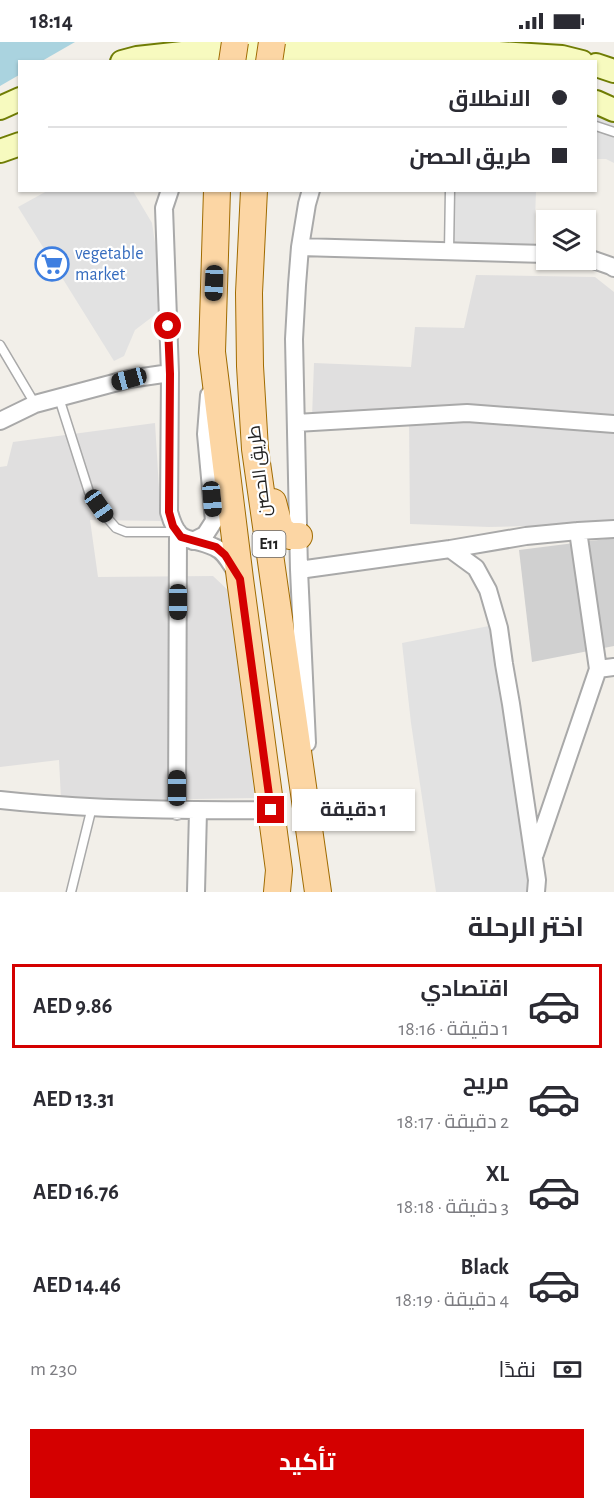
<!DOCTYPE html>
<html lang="ar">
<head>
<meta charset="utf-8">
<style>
	:root { --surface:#fff; --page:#f2f2f3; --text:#2b2b33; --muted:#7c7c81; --line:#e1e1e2; --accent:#d40000 }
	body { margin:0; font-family:"Alegreya Sans",Cairo,sans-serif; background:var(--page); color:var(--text); direction:rtl; height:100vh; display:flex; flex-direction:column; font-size:22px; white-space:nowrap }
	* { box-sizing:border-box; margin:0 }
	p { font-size:20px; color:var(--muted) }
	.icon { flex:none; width:33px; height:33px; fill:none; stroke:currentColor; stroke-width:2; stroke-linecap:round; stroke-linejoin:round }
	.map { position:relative; height:850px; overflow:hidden; direction:ltr }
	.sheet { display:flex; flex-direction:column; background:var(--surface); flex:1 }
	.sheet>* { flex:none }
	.top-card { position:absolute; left:18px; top:18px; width:579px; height:132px; border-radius:0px; box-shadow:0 2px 4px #0004; direction:rtl; display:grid; align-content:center; height:132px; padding:0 30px; background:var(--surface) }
	.buttons { position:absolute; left:536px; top:168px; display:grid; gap:12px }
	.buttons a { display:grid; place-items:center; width:60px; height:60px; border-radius:0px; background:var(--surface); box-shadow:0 2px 4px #0004; font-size:30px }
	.end { position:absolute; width:27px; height:27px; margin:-14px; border:8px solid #d40000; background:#fff; box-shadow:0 0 0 3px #fff }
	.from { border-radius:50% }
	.bubble { position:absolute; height:42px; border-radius:0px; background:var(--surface); box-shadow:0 2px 4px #0004; font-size:20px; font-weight:700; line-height:42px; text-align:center; direction:rtl }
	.car { position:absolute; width:18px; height:36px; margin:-18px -9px; border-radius:8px; box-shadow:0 0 4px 2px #0007; background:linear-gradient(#222 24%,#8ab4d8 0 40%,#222 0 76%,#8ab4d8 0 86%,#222 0) }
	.top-card b { display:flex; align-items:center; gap:21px; height:57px; font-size:22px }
	.top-card b+b { border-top:2px solid var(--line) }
	.top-card i { width:15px; height:15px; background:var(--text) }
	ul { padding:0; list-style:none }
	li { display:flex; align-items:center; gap:18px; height:84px; margin:0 12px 9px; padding:0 18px; border:3px solid transparent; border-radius:0px }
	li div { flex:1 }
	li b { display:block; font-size:22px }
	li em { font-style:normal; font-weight:700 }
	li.selected { border-color:var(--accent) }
	li>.icon { width:54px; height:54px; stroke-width:1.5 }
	h2 { padding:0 30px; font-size:27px; line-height:72px }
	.pay { display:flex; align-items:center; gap:15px; height:66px; padding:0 30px; font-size:22px }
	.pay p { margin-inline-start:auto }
	.primary-button { display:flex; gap:12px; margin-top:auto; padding:12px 30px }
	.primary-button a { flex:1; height:69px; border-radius:0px; background:var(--accent); color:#fff; font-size:24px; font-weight:700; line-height:69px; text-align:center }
	.status { display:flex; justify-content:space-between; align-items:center; height:42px; padding:0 30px; background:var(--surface); direction:ltr }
	.status svg { height:16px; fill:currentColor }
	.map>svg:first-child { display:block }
</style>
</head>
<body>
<div class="status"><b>18:14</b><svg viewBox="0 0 49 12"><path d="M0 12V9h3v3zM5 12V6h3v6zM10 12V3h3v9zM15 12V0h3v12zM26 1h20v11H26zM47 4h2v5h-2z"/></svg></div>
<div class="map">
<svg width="614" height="850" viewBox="0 0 614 850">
	<rect width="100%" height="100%" fill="#f2efe9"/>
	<path fill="#e0dfdf" d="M476,233L595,235L614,250V482L489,485L410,482L409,379L312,375L314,321L411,325L415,285L464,286Z
		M155,381L161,479L90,478L98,535L213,534L231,551L255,756L138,758L61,757L59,718L0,725V425L7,424L13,400Z"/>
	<path fill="#d0d0d0" d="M614,496V604L532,620L519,508Z"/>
	<path fill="#e2e2e2" d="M596,73L614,78V121L606,117H596Z
		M47,149H133L152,181L157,214L160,269L135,288L124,314L114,319L18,165Z
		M455,149H536L534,210L450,208Z
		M489,584L523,778L537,850H436L411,681L402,601Z"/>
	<path fill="#aad3df" d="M0,0H75L42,19L20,20L19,33L0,44Z"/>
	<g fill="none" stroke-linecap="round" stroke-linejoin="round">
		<defs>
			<path id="service" d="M596,84L614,90
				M449,209L450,148
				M0,303L35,362
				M59,356L89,450L109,478L116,486L126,490H178
				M71,850L92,765"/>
			<path id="minor" d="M170,148L164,166L170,331L169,470C179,505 188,493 214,505C225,509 230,521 236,530
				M300,205L546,212
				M585,215L611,224L614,226
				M0,379L35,362L129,337L170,331
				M296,381L467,371L614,382
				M193,499L205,493L214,479L206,392L209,353
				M450,507L476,526L488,548L499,586L504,622L511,662L537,838L536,850
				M299,528L450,507L526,494L578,489L614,487
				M598,627L614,625
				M307,701L299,528L294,297L297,243L300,205L307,162L311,148
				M0,758C90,768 181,769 271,768
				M177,769L178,490
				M535,812L598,627L578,489
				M196,850L198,769"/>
			<path id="secondary" d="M122,20L137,16L209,8L483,10L562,15L582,20
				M596,23L614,29
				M596,60L614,68
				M0,66L20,57
				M0,109L20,102"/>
			<path id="primary" d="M217,148L212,310L240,537L279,828L277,850
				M254,148L249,251L250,324L255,407L318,850
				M273,460L280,487L289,494H299"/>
		</defs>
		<use href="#service" stroke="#a9a9a9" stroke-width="11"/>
		<use href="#minor" stroke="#a9a9a9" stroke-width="20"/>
		<use href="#secondary" stroke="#707d05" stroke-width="26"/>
		<use href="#primary" stroke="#a06b00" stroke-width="28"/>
		<use href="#service" stroke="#fff" stroke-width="8"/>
		<use href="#minor" stroke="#fff" stroke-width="16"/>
		<use href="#secondary" stroke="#f7fabf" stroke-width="22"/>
		<use href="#primary" stroke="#fcd6a4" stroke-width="26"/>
		<defs>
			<path id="primary-bridge" d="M232,20L235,0
				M269,20L272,0"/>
		</defs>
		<use href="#primary-bridge" stroke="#a06b00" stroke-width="28" stroke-linecap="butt"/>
		<use href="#primary-bridge" stroke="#fcd6a4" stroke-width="26"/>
	</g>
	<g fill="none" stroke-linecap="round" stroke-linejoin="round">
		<path stroke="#d40000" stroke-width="8" d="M168,284L170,332L169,470L173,484L181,495L216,505L225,513L240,537L271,768"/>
	</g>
	<defs>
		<symbol id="supermarket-ring" viewBox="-11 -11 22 22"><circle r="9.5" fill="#fff" stroke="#3f7fe0" stroke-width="1.5"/><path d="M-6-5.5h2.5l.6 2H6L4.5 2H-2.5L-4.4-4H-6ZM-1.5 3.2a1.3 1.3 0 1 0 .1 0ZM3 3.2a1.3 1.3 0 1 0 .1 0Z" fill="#3f7fe0"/></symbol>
	</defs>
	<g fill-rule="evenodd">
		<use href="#supermarket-ring" x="33" y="203" width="38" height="38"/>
	</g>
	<g text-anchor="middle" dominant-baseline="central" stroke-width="4.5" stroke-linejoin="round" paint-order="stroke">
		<rect fill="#fff" stroke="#646464" stroke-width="1.5" x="252.5" y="489" width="33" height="26" rx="4.5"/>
		<g font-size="16" font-weight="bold" fill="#222">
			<text x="269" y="502">E11</text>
		</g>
		<g font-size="18" fill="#366cbe" stroke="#fff" text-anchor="start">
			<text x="75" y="212">vegetable<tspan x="75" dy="21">market</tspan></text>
		</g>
		<g font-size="18" fill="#222" stroke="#fff">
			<text transform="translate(260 429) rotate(-97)">طريق الحصن</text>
		</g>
	</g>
</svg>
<div class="buttons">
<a><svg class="icon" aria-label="layers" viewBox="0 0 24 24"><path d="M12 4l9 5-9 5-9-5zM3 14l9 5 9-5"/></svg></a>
</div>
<i class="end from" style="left:168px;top:284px"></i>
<i class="end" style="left:271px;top:768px"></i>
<div class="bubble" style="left:292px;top:747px;width:123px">1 دقيقة</div>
<i class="car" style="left:214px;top:241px;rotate:182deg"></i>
<i class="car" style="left:129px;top:337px;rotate:255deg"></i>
<i class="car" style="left:212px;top:457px;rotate:175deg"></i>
<i class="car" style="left:99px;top:464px;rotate:145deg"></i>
<i class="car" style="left:178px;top:560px;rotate:180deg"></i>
<i class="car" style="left:177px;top:746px;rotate:0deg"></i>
<div class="top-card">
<b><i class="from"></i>الانطلاق</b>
<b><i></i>طريق الحصن</b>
</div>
</div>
<section class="sheet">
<h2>اختر الرحلة</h2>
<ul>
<li class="selected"><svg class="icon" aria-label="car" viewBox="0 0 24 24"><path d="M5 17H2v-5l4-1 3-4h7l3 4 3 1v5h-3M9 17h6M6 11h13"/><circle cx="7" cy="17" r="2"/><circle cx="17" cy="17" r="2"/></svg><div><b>اقتصادي</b><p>1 دقيقة · 18:16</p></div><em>AED 9.86</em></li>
<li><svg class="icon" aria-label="car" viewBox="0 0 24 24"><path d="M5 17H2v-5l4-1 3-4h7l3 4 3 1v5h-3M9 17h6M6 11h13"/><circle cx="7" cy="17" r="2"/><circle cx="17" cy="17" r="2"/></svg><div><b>مريح</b><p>2 دقيقة · 18:17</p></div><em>AED 13.31</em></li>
<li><svg class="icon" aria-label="car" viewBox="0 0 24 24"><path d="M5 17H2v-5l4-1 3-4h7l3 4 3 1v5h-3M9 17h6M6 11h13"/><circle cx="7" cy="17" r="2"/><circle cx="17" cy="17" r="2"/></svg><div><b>XL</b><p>3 دقيقة · 18:18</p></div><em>AED 16.76</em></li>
<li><svg class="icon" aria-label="car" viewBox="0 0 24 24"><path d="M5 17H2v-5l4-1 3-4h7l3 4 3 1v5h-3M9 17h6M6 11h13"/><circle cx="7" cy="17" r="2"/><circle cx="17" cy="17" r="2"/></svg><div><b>Black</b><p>4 دقيقة · 18:19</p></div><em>AED 14.46</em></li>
</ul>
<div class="pay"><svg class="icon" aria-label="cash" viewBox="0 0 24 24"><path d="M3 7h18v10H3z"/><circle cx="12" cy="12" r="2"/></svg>نقدًا<p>230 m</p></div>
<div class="primary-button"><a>تأكيد</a></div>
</section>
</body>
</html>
